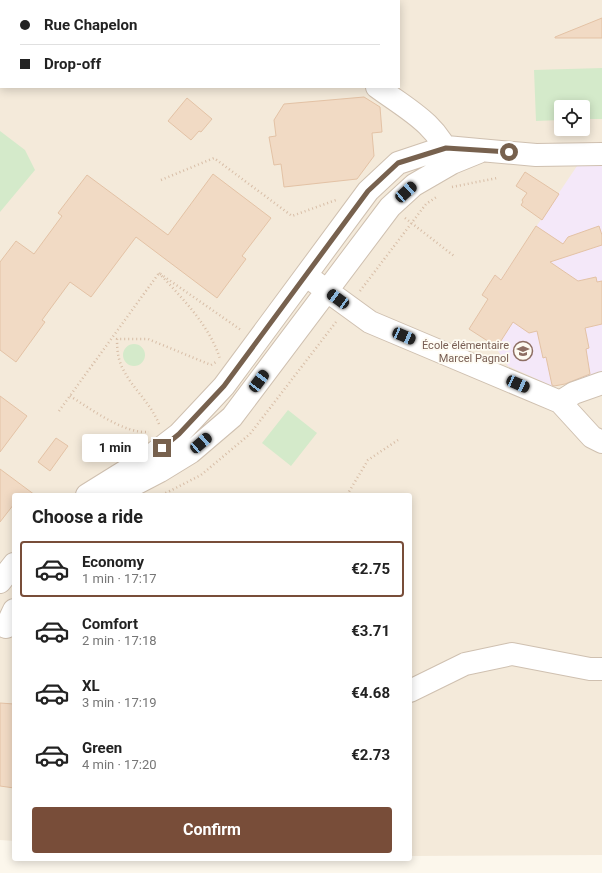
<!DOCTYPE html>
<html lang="en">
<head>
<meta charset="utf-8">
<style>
	:root { --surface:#fff; --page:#f6f6f6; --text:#222; --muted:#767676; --line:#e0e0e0; --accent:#784d39 }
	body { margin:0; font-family:Roboto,sans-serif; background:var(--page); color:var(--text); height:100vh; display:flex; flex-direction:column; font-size:15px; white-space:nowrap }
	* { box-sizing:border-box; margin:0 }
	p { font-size:13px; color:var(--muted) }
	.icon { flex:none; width:22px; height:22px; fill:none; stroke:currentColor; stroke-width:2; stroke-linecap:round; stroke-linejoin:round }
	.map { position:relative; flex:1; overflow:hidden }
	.drawer { position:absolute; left:12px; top:493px; width:400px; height:368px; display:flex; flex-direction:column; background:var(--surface); border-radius:4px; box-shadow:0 2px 10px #0003 }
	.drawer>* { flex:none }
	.banner { position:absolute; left:0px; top:0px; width:400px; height:88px; box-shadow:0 2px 10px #0003; display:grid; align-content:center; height:88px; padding:0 20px; background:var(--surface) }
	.fabs { position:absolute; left:554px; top:100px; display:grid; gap:8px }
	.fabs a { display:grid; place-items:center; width:36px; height:36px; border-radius:4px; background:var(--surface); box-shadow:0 2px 10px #0003; font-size:20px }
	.end { position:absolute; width:18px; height:18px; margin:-9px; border:5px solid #77614e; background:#fff; box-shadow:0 0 0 2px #fff }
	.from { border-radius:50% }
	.bubble { position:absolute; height:28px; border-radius:4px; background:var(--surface); box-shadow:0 2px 10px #0003; font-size:13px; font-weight:700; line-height:28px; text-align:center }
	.car { position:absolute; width:12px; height:24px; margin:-12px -6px; border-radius:5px; box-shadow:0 0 3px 1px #0007; background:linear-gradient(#222 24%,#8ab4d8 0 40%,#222 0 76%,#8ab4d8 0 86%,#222 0) }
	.banner b { display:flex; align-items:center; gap:14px; height:38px; font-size:15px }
	.banner b+b { border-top:1px solid var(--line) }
	.banner i { width:10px; height:10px; background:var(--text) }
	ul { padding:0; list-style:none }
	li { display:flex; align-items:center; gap:12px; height:56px; margin:0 8px 6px; padding:0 12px; border:2px solid transparent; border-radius:4px }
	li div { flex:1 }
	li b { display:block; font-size:15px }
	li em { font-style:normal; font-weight:700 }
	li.on { border-color:var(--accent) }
	li>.icon { width:36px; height:36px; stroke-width:1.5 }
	h2 { padding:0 20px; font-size:18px; line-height:48px }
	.cta { display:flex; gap:8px; margin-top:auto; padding:8px 20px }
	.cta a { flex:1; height:46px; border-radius:4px; background:var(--accent); color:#fff; font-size:16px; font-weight:700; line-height:46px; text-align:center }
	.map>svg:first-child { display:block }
</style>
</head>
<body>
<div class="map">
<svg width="602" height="873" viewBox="0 0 602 873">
	<rect width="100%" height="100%" fill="#fcf7ec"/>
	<path fill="#f4eada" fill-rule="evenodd" d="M0,0H602V855L410,856V495H14V841L0,840ZM1,1H399V87H1ZM561,107H583V129H561Z"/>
	<path fill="#f4e8f9" d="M602,164V372L591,379L552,386L508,366L494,345L469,329L488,299L482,295L495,275L501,279L577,166Z"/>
	<path fill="#d4eaca" d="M602,68V119H583V107H561V120L536,121L534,70Z
		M0,131L25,150L35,170L0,212Z
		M123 355a11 11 0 1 1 22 0a11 11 0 1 1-22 0Z
		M288,410L317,433L291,466L262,443Z"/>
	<path fill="#f1dac4" stroke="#e3c2a5" d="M602,18V38H555V37Z
		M364,97L380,107L382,132L372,133L374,156L357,179L284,187L281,164L274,165L269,137L276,136L274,120L284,104Z
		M187,98L212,119L201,132L199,131L191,140L168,121Z
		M525,172L559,194L542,220L521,205L523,202L522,200L527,193L516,186Z
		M213,174L271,218L242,256L246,259L217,298L136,237L91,297L70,282L42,320L45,322L16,362L0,350V262L16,241L34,254L62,216L58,213L87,175L168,235Z
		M536,226L563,244L568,237L599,226L602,235V245L550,262L578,281L596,277L597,282L602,281V324L585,328L589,348L586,349L590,374L565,384L554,386L552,385L546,357L543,358L537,331L529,333L513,322L497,347L469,329L488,299L482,295L495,275L501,280Z
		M0,396L27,416L0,452Z
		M56,438L68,446L50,471L38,462Z
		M0,469L35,495H14V504L0,522Z
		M0,703L14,704V788L0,786Z"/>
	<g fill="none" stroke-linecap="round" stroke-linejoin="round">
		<defs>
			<path id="minor" d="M251,0L253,1
				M377,87C407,109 438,124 451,161
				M315,282L370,322L560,402L592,437L602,442
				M560,402L574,393L602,383
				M87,495L153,454L179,434L224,386L368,191L398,163L446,147L536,155L602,154
				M114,495L160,471L191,452L232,417L390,207L414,185L452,163L479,152
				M0,582L14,564
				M6,627L14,610
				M410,691L465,664L512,654L590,669H602"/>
		</defs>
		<use href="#minor" stroke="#cfc0b0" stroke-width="24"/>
		<path stroke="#d7bda6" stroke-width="2.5" stroke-dasharray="1 3" stroke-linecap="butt" d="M161,180L214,158L292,216L336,200
			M452,187L497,178
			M405,218L454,256
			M159,273C182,298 210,326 220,359
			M360,291L426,204L438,196
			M70,396C91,409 124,434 149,432
			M59,411L159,273L241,330
			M159,424C150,402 132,388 123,369C118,360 117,350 117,339H148L211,365L216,362
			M162,495L201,475L250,434L336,322
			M347,495L368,460L398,440"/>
		<use href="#minor" stroke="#fff" stroke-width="22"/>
	</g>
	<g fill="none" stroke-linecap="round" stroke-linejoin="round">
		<path stroke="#77614e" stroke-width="5" d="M162,448L179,434L224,386L368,191L398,163L446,148L509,152"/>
	</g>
	<defs>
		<symbol id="school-ring" viewBox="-11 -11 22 22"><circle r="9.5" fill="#fefbf2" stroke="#8d6e63" stroke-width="1.5"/><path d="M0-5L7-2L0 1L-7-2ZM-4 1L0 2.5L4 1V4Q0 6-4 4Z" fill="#8d6e63"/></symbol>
	</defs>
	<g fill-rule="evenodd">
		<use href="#school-ring" x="512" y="340" width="22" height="22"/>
	</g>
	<g text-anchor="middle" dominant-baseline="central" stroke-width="3.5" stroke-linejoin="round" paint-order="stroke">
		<g font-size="11" fill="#785e54" stroke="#fefbf2" text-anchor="end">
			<text x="509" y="345">École élémentaire<tspan x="509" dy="13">Marcel Pagnol</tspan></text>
		</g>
	</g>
</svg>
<div class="fabs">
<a><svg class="icon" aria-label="locate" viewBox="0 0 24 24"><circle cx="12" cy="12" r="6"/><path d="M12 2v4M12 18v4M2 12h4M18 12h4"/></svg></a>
</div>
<i class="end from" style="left:509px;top:152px"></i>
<i class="end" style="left:162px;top:448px"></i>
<div class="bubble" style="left:82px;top:434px;width:66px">1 min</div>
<i class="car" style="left:406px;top:192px;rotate:48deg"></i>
<i class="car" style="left:338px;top:299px;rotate:306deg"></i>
<i class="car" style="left:404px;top:336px;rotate:113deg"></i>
<i class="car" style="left:259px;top:381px;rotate:37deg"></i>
<i class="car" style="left:518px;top:384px;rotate:114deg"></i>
<i class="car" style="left:201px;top:443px;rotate:49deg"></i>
<div class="banner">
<b><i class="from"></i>Rue Chapelon</b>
<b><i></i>Drop-off</b>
</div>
<section class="drawer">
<h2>Choose a ride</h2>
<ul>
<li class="on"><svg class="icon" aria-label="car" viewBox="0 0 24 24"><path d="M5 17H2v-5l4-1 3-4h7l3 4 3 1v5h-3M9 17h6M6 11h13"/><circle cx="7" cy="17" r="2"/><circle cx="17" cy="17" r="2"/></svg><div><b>Economy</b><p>1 min · 17:17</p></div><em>€2.75</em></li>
<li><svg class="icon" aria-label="car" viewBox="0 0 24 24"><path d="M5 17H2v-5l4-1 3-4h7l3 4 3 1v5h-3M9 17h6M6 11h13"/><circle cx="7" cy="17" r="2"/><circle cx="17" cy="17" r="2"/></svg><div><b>Comfort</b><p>2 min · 17:18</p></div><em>€3.71</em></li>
<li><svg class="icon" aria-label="car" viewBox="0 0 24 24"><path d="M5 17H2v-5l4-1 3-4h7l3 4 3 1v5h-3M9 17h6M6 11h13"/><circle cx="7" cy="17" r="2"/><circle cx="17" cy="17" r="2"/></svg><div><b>XL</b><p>3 min · 17:19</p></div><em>€4.68</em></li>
<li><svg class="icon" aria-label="car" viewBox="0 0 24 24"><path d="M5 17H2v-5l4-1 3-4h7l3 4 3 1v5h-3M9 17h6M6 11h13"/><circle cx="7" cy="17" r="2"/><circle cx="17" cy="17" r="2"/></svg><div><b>Green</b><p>4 min · 17:20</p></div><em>€2.73</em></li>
</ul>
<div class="cta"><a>Confirm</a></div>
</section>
</div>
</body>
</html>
